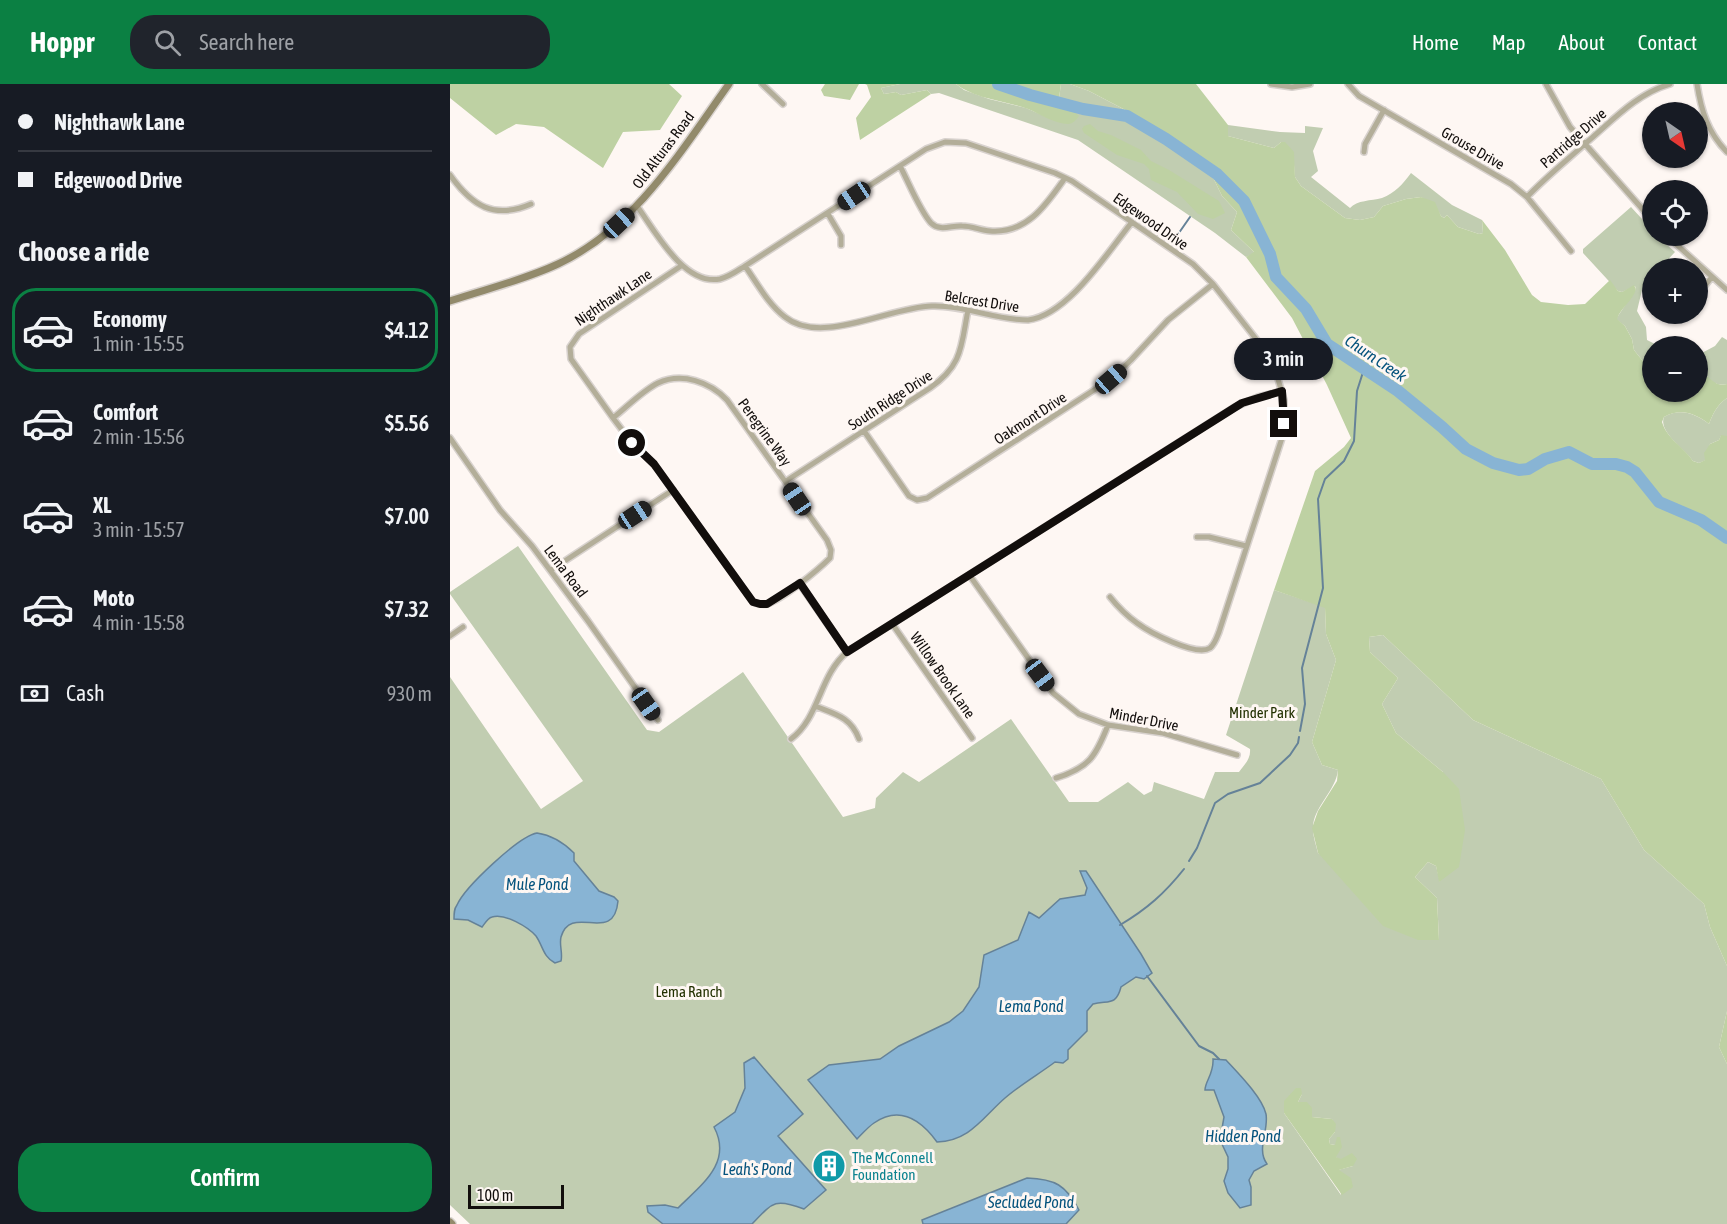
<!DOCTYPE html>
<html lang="en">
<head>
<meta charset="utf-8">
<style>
	:root { --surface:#171b24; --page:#20242c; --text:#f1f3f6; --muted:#9ea1a6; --line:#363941; --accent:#0b8043 }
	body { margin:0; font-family:"Asap Condensed",sans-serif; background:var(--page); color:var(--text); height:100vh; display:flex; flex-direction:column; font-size:22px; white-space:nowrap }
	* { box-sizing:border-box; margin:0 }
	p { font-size:20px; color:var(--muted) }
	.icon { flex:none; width:33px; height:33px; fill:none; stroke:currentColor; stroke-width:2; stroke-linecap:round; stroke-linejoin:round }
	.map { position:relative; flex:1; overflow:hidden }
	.sheet { display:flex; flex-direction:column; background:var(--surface); width:450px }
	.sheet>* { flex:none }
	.guide { display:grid; align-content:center; height:132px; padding:0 18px; background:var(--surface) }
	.needle { width:39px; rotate:146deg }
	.tools { position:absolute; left:1192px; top:18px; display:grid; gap:12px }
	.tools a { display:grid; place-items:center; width:66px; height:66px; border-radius:50%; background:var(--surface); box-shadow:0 2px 4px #0004; font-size:30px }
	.scale { position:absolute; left:18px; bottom:15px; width:96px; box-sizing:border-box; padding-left:6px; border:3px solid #120e0c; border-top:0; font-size:16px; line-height:21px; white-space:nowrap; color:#120e0c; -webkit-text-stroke:4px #fef7f3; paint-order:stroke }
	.end { position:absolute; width:27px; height:27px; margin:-14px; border:8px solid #120e0c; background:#fff; box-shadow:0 0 0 3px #fff }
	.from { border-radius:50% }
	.bubble { position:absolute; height:42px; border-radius:21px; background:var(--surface); box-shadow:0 2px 4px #0004; font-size:20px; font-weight:600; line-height:42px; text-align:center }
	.car { position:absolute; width:18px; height:36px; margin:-18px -9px; border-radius:8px; box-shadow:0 0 4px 2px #0007; background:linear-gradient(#222 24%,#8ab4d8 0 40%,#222 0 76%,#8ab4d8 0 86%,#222 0) }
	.guide b { display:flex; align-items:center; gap:21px; height:57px; font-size:22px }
	.guide b+b { border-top:2px solid var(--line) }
	.guide i { width:15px; height:15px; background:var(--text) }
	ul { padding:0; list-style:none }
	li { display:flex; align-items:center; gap:18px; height:84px; margin:0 12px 9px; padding:0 6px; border:3px solid transparent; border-radius:24px }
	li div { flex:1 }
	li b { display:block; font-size:22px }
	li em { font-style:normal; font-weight:600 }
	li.active { border-color:var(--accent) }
	li>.icon { width:54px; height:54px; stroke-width:1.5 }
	h2 { padding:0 18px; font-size:27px; line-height:72px }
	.pay { display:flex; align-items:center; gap:15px; height:66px; padding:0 18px; font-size:22px }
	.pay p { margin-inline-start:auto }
	.cta { display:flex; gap:12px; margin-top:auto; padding:12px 18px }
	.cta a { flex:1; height:69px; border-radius:24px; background:var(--accent); color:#fff; font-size:24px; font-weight:600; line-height:69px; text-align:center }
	header { display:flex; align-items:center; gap:36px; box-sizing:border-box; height:84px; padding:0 30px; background:var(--accent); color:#fff }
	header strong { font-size:28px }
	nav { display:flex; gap:33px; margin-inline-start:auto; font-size:21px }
	.search { width:420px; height:54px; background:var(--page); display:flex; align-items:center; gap:15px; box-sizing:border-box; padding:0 21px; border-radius:24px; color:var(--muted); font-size:22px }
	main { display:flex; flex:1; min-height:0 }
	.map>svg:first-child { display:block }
</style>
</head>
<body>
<header>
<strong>Hoppr</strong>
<div class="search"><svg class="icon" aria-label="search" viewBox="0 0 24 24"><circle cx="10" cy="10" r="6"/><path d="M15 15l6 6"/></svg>Search here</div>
<nav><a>Home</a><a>Map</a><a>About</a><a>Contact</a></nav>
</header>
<main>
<section class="sheet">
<div class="guide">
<b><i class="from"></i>Nighthawk Lane</b>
<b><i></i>Edgewood Drive</b>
</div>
<h2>Choose a ride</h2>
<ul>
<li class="active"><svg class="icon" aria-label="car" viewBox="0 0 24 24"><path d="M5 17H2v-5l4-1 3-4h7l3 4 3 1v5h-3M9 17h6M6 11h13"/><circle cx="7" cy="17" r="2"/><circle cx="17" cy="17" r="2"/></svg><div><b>Economy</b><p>1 min · 15:55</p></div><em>$4.12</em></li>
<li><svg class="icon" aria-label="car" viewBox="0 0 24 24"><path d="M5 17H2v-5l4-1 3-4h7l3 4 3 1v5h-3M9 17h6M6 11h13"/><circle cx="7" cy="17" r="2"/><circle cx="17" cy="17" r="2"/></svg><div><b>Comfort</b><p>2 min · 15:56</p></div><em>$5.56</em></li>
<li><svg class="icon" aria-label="car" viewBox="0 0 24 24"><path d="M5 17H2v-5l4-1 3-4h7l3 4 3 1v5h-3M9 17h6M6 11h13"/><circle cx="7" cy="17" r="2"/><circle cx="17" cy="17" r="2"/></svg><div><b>XL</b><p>3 min · 15:57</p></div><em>$7.00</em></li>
<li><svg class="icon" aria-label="car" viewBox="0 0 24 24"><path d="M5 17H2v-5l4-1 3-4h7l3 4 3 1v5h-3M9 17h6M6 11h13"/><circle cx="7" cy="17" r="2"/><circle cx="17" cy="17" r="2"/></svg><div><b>Moto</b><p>4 min · 15:58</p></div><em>$7.32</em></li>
</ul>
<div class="pay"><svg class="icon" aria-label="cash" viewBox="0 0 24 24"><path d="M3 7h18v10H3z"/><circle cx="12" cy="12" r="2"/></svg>Cash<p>930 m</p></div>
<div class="cta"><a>Confirm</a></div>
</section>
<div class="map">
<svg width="1277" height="1140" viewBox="0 0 1277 1140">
	<rect width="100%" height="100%" fill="#fef7f3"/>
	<path fill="#c1cdb1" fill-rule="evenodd" d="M450,0H506L514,6L539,15L576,24L601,35L609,14L611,0H620L639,7L685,31L756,79L772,112L787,128L781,146L805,169L796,173L765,149L628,56L489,9L481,10L477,6L451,11L446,8L434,10L431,4Z
		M778,41L830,48L855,49V42L873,44L863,67L868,87L861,93L900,124C907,116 921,117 932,114C945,109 953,100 961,89L1002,121L1032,136L1033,149L1029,150L1008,143L997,131L994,134L991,132L986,123L971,113L956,115L933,122L924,133L910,136L895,134L851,102L845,93L843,68L831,58L824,64L778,52Z
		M1181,123L1203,147V152H1207L1225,168L1210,184H1203V193L1192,206L1187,227L1196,243L1197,256L1209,262H1203V280L1192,276L1184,266L1182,255L1175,242L1166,235L1186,205L1185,202L1172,208L1168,207L1133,169V165Z
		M1272,253L1277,256V300C1266,303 1259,294 1248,295V271L1265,262Z
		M1277,314V352H1271L1269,356L1260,360L1256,376L1249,379L1243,377C1235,365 1208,348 1214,333C1230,324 1244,329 1259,340C1263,329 1268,320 1277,314Z
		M68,462L197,646L209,648L293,588L393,733L425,724L426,714L453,688L469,698L561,635L619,718H648L678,698L694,711L702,707L704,698L754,715L765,688H789C794,681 801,675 800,665L776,651L824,506L875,523L876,550L886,576L862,658L872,681L888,686C886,707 862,724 863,745C863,753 866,761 868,769L989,856L987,814L965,793L978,778L986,782L990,798L993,688L946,649L932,620L948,594L920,568L919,553L933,551L1023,636L1151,695L1194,766L1254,820L1260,843L1277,882V927L1269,963L1277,980V1140H20L0,1121V593L91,725L133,697L0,510V508ZM852,1010L848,1018L862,1033L882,1035L885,1048L879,1055L880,1060L885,1061V1073L903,1082L888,1086L891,1111L834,1029Z"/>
	<path fill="#bed1a3" d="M0,0H219L232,12L210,46L173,48L153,84L94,43L66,40L46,51L0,14Z
		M375,0H409L400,16L374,12L371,6Z
		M415,0H450L431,4L434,10L446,8L451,11L477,6L481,10L410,56L406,34L421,13L417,1Z
		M506,0H611L609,14L629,32C626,36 623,40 618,40C605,40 590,30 578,25C554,16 527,16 506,0Z
		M620,0H746L778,41V52L824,64L831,58H835L844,68L845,93L851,102L895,134L910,136L924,133L933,122L956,115L971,113L985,118L991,132L994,134L997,131L1008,143L1029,150L1033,149L1032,136L1055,166L1082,211L1091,218L1118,221L1135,220L1160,196L1168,207L1172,208L1184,201L1186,205C1183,217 1171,223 1167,235L1175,242L1182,255L1184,266L1192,276L1203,280V308H1248V295L1258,293C1265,299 1268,302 1277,300V314C1268,320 1263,329 1259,340C1244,329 1231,324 1214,333L1212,338C1217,355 1234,363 1243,377L1249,379L1255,376L1254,369L1260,360L1269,356L1271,351L1277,352V882L1260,843L1254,820L1194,766L1151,695L1023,636L933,551L919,553L920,568L948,594L932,620L946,649L993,688L1009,705L1015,746L1009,783L989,798L986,782L978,778L965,793L987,814L989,856H968L933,842L868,769L862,744L868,727L887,697L888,686L872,681L862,658L886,576L876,550L875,524L824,506L865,387L894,363L901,354L877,301L842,234L796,173L804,168L781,146L787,128L772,112L756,79L685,31L639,7Z
		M640,40L648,47L661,51L691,66L701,77L719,86L769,117L775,129L763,135L748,130L727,108L701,96L699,85L694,80L667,71L634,49L632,45L634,42Z
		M1277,927V980L1269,963Z
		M846,1004H851L852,1010L848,1018H857L862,1024V1033L882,1035L886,1040L885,1048L879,1055L880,1060L885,1061L887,1053H890L892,1063L886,1073L891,1075L902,1069L907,1075L903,1082L889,1086L901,1094L903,1103L892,1111L834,1029V1017Z"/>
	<path fill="#88b4d4" stroke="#658298" stroke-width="1.5" d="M87,749C101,751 114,759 124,769V777L149,807L164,813L168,817C164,862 121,818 111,853C109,861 113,869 111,877L105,879C93,873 93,862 86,852C78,843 55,829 42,833C38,834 35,839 32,843L18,836L4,835C4,829 4,825 7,821C15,803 69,752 87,749Z
		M630,787H636L691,870L702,889L694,895L686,893L671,903C666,922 659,916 643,920L637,927V947L618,966V975L613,979L605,978C589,990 570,1001 555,1014C533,1033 520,1057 487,1058C471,1036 450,1021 424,1039C418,1043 412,1050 407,1055L358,996L379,981L430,975L449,962L499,938L513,927L529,903L534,871L568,856L579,828L589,834L610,815L635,811L637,804Z
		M304,973L353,1030L328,1052L376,1106L354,1125C325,1114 323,1118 302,1140H213L198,1128L197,1122L215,1121L228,1124C251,1101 283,1079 264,1043L285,1028L295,1004L294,979Z
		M763,975L776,976C788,989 812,1013 816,1030C819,1047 806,1065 817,1080L804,1087L799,1096L801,1103V1121L790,1124L778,1109L774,1097L778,1085V1073L770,1056L774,1033L764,1006H755C755,997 764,990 763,975Z
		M577,1094C605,1095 616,1101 629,1126L616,1140H473L472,1136Z"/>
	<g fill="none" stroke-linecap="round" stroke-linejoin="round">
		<path stroke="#658298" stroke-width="2" d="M724,156L740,133
			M850,647L855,620L852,584L873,504L868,415L875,395L894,377L904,357L907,307L914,285
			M739,777L747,764L765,719L778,710L810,699L840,671L848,659L849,653
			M670,841C697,825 715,809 734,785
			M697,892L749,962L763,969L769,975"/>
		<path stroke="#88b4d4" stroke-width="12" d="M548,0L580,11L633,25L677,32L716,55L767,90L794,117L820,170L826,193L856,225L877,260L948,307L992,343L1016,365L1043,379L1069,386L1078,385L1095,375L1119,368L1142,380H1166L1177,383L1185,388L1209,418L1251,436L1277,454"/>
		<defs>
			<path id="street" d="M312,0L333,20
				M821,0L842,3L860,0
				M898,0L909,12L1061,100L1077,113L1121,167
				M1096,0L1120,43L1203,137
				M1247,0C1251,26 1258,49 1277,68
				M914,68L915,60L934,26
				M450,82C458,97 470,127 481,139C490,148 502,141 512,142C522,142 530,146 540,147C577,150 596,121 615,94
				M0,91C22,122 44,136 81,120
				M1077,113C1095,94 1116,77 1136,59C1162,37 1186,10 1220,0
				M187,122C205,147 234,202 270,195C279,193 287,187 295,182L476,65L495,58L516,59L605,89L622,97L743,180L763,200L810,260L826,288L834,316V340L832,354L769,548C767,553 765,560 760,564C746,573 699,548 687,539C677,532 668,523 660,513
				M378,130L391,152V161
				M1217,152L1277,206
				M295,182C307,199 318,220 335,233C371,262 439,223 482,222C514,221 545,236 578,236C618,231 657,169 682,138
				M1248,210L1262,193
				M163,334C177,323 192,307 208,299C232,288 260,298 277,316L377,456L381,466L380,474C368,486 333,515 317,520C312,521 308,520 303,518L204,380L182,359L163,334L121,275L120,263L129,250L231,182
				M414,347L459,412L467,416L477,414L661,295L681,276L718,236L763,200
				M0,354L50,426L82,462L138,537L208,636
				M336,397L480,304C513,281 511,262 518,226
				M747,453H759L796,462
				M101,486L223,406
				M520,492L603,609L629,630L658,641L713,649L787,671
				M349,499L397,568
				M443,541L522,654
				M0,552L13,543
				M365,622C385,630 401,633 409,655
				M341,655C370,633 369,592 397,568L785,323L808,313L832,307
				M606,694C639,684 646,672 658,641"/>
			<path id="secondary" d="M0,217C36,205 74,196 108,180C185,144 231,67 279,0
				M0,1138L2,1140"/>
		</defs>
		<use href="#street" stroke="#d8d2ce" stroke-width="8"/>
		<use href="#secondary" stroke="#d8d2ce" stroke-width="10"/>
		<use href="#street" stroke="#b3ae99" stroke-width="5"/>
		<use href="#secondary" stroke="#928a6b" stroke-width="7"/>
	</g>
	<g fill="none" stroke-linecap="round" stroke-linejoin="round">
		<path stroke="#120e0c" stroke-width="8" d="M182,359L204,380L303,518L310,520H317L350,499L397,568L792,319L832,307L834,340"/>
	</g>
	<defs>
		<symbol id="building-disc" viewBox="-11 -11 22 22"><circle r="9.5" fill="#0f9aa8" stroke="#fef7f3"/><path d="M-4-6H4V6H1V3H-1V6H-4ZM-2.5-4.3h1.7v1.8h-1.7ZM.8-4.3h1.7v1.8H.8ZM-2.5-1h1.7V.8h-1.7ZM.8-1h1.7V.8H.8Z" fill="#fff"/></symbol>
	</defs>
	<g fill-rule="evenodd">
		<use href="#building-disc" x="360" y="1063" width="38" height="38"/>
	</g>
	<g text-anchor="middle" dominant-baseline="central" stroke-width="6" stroke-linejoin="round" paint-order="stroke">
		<g font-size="15" fill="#120e0c" stroke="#fef7f3">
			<text transform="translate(1123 54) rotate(-41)">Partridge Drive</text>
			<text transform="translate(1023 64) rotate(30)">Grouse Drive</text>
			<text transform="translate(213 66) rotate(-53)">Old Alturas Road</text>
			<text transform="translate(701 137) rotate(35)">Edgewood Drive</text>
			<text transform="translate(163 213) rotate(-34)">Nighthawk Lane</text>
			<text transform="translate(532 217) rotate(9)">Belcrest Drive</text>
			<text transform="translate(440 316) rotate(-33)">South Ridge Drive</text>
			<text transform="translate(580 334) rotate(-33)">Oakmont Drive</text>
			<text transform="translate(315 348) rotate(54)">Peregrine Way</text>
			<text transform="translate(116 487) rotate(53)">Lema Road</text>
			<text transform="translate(493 591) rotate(55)">Willow Brook Lane</text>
			<text transform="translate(694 635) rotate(11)">Minder Drive</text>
		</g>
		<g font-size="15" fill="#213000" stroke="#fef7f3">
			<text x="812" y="628">Minder Park</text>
			<text x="239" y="907">Lema Ranch</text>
		</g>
		<g font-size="15" fill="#0d838f" stroke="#fef7f3" text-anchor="start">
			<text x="402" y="1073">The McConnell<tspan x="402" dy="17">Foundation</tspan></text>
		</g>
		<g font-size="16" font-style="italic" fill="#05537d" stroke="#fef7f3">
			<text transform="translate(926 274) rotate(34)">Churn Creek</text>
			<text x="87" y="800">Mule Pond</text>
			<text x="581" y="922">Lema Pond</text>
			<text x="793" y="1052">Hidden Pond</text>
			<text x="307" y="1085">Leah's Pond</text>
			<text x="581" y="1118">Secluded Pond</text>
		</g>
	</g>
</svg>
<div class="tools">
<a><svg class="needle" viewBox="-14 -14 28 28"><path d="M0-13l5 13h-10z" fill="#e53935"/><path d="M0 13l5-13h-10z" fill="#9ea1a6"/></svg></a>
<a><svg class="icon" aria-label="locate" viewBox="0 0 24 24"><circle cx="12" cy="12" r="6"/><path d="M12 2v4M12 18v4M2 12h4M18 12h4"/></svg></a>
<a>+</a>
<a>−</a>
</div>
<div class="scale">100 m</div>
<i class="end from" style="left:182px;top:359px"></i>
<i class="end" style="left:834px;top:340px"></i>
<div class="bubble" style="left:784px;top:254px;width:99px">3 min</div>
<i class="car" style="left:404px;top:112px;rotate:236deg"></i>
<i class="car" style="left:169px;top:139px;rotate:47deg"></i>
<i class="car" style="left:661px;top:295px;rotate:49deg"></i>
<i class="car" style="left:347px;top:415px;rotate:326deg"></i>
<i class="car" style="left:185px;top:431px;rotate:57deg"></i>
<i class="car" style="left:590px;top:591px;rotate:143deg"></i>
<i class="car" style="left:196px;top:620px;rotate:145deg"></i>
</div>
</main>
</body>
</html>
